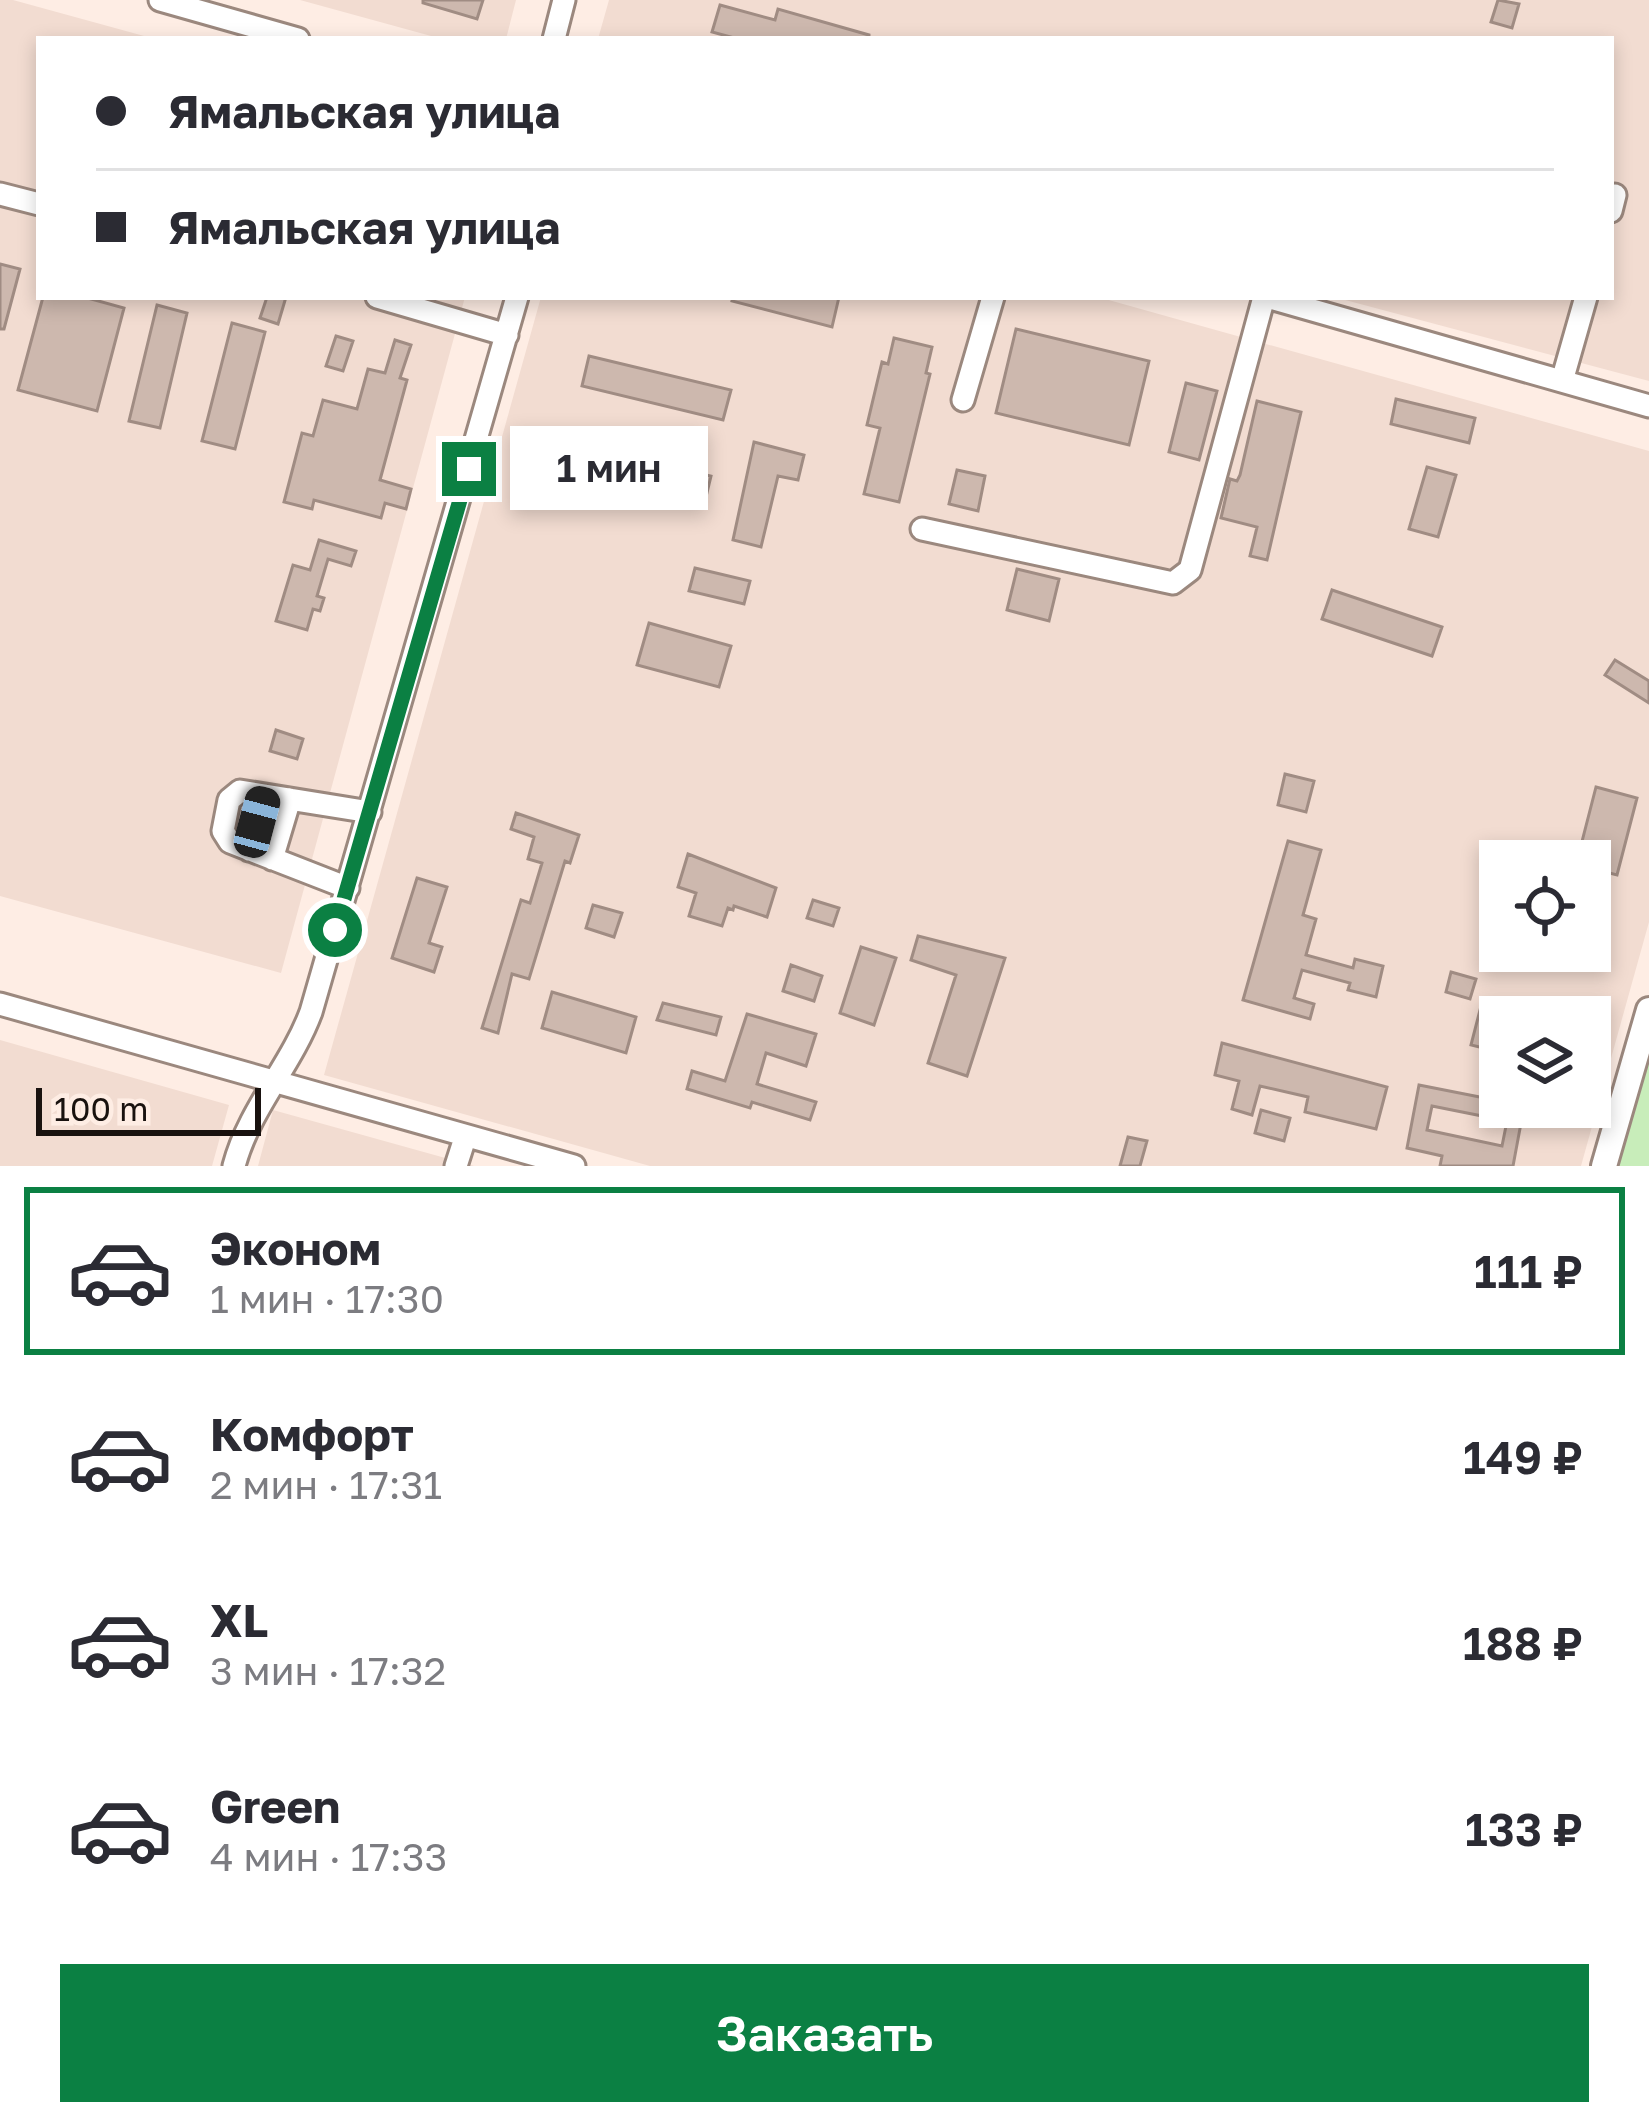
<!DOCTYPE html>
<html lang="ru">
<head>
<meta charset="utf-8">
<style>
	:root { --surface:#fff; --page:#f7f7f7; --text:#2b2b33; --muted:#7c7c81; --line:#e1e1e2; --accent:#0b8043 }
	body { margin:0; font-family:"Golos Text",sans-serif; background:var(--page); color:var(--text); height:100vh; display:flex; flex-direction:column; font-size:45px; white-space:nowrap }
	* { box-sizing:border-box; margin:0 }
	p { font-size:39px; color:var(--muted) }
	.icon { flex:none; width:66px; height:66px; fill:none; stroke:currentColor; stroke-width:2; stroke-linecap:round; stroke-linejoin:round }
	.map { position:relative; height:1166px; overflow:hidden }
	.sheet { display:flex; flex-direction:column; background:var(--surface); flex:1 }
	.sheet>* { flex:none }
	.top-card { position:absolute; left:36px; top:36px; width:1578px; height:264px; border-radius:0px; box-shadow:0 6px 18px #0003; display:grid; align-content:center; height:264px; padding:0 60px; background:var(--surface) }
	.buttons { position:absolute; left:1479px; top:840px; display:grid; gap:24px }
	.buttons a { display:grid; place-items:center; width:132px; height:132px; border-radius:0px; background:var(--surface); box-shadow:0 6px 18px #0003; font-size:60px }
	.scale { position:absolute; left:36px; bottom:30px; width:225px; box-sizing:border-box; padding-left:12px; border:6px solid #19120f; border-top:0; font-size:33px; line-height:42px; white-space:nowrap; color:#19120f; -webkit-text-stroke:9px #feede4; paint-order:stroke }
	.end { position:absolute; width:54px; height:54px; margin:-27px; border:15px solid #0b8043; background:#fff; box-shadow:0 0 0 6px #fff }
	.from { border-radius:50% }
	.bubble { position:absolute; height:84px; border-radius:0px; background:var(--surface); box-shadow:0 6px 18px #0003; font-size:39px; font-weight:600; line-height:84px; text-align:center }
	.car { position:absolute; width:36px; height:72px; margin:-36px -18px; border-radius:15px; box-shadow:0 0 9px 3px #0007; background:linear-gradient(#222 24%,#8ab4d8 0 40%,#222 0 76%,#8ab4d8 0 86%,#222 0) }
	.top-card b { display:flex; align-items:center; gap:42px; height:114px; font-size:45px }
	.top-card b+b { border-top:3px solid var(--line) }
	.top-card i { width:30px; height:30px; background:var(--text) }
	ul { padding:21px 0 0; list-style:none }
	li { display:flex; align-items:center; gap:36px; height:168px; margin:0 24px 18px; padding:0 36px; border:6px solid transparent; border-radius:0px }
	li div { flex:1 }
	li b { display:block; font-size:45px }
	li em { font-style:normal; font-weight:600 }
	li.current { border-color:var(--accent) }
	li>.icon { width:108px; height:108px; stroke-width:1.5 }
	.primary-button { display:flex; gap:24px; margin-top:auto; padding:24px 60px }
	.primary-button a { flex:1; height:138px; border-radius:0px; background:var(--accent); color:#fff; font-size:48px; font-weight:600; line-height:138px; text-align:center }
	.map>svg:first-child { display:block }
</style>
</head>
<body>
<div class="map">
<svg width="1649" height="1166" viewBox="0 0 1649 1166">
	<rect width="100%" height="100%" fill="#feede4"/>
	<path fill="#f2dcd1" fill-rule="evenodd" d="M0,0H13L155,39H39V297H465L281,973L0,896Z
		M300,0H516L506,39H442Z
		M609,0H1649V381L1334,297H1611V39H598Z
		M541,297H1098L1649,451V922L1581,1166H650L324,1075ZM1500,861H1590V951H1500ZM1500,1017H1590V1107H1500Z
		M0,1040L229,1105L212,1166H0Z
		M273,1110L474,1166H258Z"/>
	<path fill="#c8edba" d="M1649,1042V1166H1613Z"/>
	<path fill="#cdb8ae" stroke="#a08c83" stroke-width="3" fill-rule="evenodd" d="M423,0H483L477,19L423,3Z
		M1498,0L1519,4L1512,28L1491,22Z
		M720,5L775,20L778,9L869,35V39H738L712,32Z
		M0,264L20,269L4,329H0Z
		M43,297H84L124,308L97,411L18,390Z
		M267,297H286L278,324L260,318Z
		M733,297H839L832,327L732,301Z
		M157,305L187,313L160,428L129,421Z
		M232,323L265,332L235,449L202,441Z
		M1016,329L1149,361L1129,445L996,413Z
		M336,336L353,341L343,371L326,366Z
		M894,338L932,347L926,373L930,374L899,502L864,494L880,428L867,425L882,362L888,364Z
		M395,340L411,345L400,378L407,380L380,480L411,489L406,509L385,503L381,518L314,500L312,509L284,502L302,433L313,436L323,400L357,409L368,369L385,373Z
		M589,356L731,390L723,420L582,386Z
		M1186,383L1217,391L1199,460L1169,452Z
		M1396,399L1475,418L1469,443L1391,424Z
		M1257,401L1301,412L1267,560L1250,556L1257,527L1221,518L1230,479L1237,481L1240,475Z
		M754,442L804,455L798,480L778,476L761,547L733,540Z
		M656,463L711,476L705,501L650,488Z
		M1427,467L1456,475L1438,537L1409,529Z
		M957,470L985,476L978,511L949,504Z
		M319,540L356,551L351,566L328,559L317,596L324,598L320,611L313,609L307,630L276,621L293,565L310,570Z
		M695,568L750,581L744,604L689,591Z
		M1017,569L1059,579L1049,621L1007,610Z
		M1332,590L1442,627L1432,656L1322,619Z
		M649,623L731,646L719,687L637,665Z
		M1615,660L1649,681V703L1605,675Z
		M276,730L303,739L297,759L270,751Z
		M1285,774L1314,781L1306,812L1278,805Z
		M1596,787L1637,798L1617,875L1590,868V861H1577Z
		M516,813L579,835L570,863L565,861L529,979L512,974L498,1033L482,1028L521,900L530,903L542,863L528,859L534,837L511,829Z
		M1288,841L1321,850L1303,915L1316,919L1306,955L1353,968L1355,959L1383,966L1376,997L1348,990L1350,983L1302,970L1294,998L1314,1004L1310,1019L1243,1000Z
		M688,854L776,888L767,917L734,906L733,910L728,908L722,926L689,916L696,893L678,887Z
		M417,878L447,887L429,943L442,947L434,972L392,958Z
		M813,900L839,908L833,926L807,918Z
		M593,905L622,913L614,937L586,928Z
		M918,936L1005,958L967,1076L928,1063L956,975L911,960Z
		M861,947L896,958L874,1025L840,1013Z
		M791,965L822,976L814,1001L783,991Z
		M1451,972L1476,979L1470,999L1446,992Z
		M552,992L636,1017L626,1053L542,1028Z
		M663,1003L721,1017L716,1035L657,1020Z
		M1480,1010L1500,1015V1052L1471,1045Z
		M747,1014L816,1034L806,1066L766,1053L757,1084L816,1102L810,1120L752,1102L750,1108L687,1089L692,1071L725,1081Z
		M1222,1043L1387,1087L1376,1129L1305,1112L1308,1097L1260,1086L1252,1115L1232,1109L1239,1081L1215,1075Z
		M1419,1085L1500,1101V1107H1524L1513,1166H1440L1442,1156L1407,1148ZM1432,1106L1507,1121L1502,1146L1427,1130Z
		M1261,1110L1290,1118L1284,1141L1255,1133Z
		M1128,1137L1147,1141L1140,1166H1120Z"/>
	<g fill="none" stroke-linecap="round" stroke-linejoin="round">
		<defs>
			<path id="minor" d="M160,0L298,39
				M554,39L564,0
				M0,194L39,204
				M1611,211L1615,195
				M377,297L507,335
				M1267,297L1649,406
				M1562,381L1586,297
				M963,400L993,297
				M922,529L1173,583L1190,570L1264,297
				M249,850L264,795
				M272,859L290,799
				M348,888L230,842L223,831L229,800L240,791L370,812
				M0,1004L574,1166
				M234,1166C249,1109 291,1066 311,1012L517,297
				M456,1166L464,1141"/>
			<path id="major" d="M1604,1166L1649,1010"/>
		</defs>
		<use href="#minor" stroke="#9b887e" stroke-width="27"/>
		<use href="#major" stroke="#9b887e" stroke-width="30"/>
		<use href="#minor" stroke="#fff" stroke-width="21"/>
		<use href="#major" stroke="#fff" stroke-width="24"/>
	</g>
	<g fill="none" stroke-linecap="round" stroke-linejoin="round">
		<path stroke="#0b8043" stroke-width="15" d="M335,930L469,469"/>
	</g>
</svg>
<div class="buttons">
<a><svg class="icon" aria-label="locate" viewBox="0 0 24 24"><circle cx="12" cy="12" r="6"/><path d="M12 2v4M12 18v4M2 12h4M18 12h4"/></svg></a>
<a><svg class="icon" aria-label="layers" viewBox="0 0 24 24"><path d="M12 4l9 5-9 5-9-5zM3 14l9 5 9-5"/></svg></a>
</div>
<div class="scale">100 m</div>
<i class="end from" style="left:335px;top:930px"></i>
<i class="end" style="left:469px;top:469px"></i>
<div class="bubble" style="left:510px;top:426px;width:198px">1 мин</div>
<i class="car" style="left:257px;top:822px;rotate:15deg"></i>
<div class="top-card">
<b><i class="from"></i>Ямальская улица</b>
<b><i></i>Ямальская улица</b>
</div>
</div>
<section class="sheet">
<ul>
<li class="current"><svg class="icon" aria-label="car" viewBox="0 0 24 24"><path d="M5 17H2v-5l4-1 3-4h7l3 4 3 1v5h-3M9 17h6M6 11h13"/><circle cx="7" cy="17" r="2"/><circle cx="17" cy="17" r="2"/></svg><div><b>Эконом</b><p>1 мин · 17:30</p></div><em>111 ₽</em></li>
<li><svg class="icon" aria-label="car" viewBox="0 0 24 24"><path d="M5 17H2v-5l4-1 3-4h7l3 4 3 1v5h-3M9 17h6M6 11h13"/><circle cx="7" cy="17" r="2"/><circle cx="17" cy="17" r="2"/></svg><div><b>Комфорт</b><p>2 мин · 17:31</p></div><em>149 ₽</em></li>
<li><svg class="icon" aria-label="car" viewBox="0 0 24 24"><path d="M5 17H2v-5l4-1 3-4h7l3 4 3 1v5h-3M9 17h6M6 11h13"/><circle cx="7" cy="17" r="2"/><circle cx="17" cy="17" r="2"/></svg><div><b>XL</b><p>3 мин · 17:32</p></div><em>188 ₽</em></li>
<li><svg class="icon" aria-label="car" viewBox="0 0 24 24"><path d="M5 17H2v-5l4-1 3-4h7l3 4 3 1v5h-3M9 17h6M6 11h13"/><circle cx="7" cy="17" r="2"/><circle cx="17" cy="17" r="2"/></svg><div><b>Green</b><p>4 мин · 17:33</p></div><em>133 ₽</em></li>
</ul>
<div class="primary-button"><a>Заказать</a></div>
</section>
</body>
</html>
